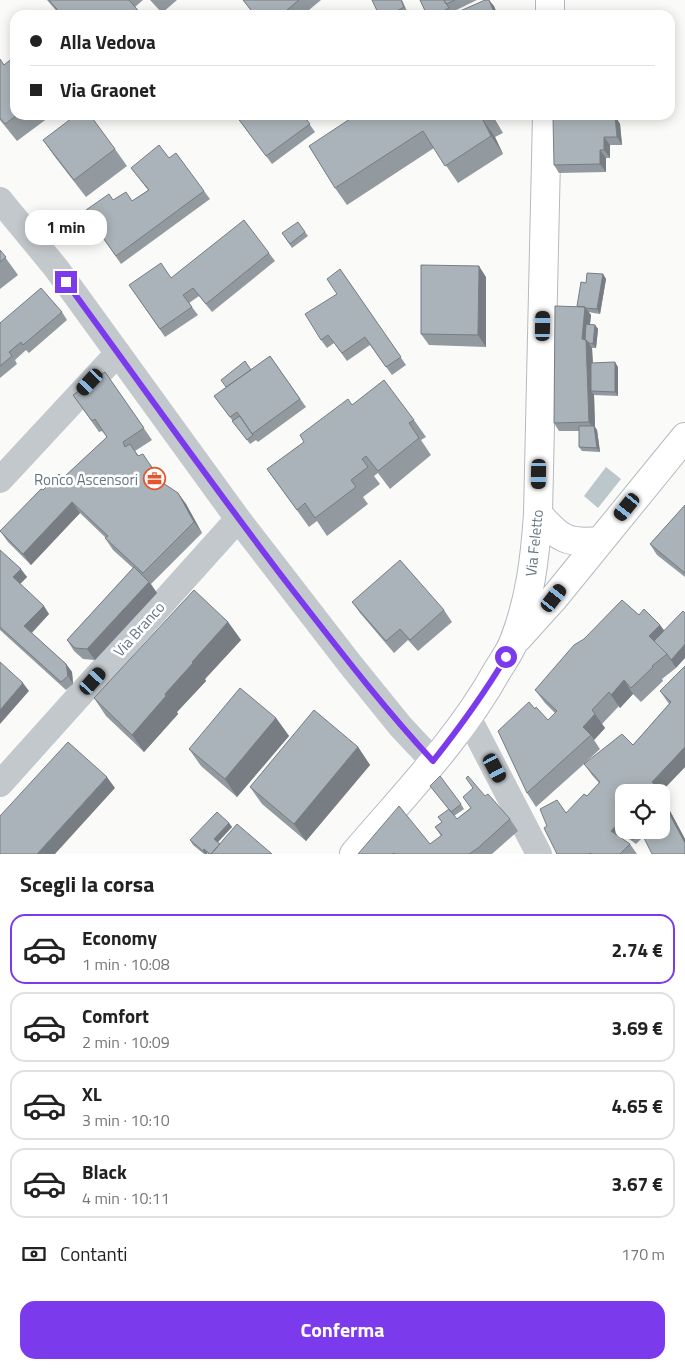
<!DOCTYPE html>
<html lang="it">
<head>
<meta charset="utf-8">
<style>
	:root { --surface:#fff; --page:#f2f2f2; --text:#222; --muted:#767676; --line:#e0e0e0; --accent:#7c3aed }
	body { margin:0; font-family:"Titillium Web",sans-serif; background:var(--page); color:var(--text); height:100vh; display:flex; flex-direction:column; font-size:19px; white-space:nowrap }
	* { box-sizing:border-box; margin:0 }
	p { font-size:16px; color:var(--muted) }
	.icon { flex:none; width:28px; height:28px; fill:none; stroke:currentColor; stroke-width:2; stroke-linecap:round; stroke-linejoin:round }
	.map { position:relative; height:854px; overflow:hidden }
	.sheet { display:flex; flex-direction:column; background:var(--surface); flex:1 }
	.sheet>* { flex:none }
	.guide { position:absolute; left:10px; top:10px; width:665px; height:110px; border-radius:15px; box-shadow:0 2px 12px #0003; display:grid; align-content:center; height:110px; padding:0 20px; background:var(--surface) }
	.tools { position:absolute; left:615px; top:784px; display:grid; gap:10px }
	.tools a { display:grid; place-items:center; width:55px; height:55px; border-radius:10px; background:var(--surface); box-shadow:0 2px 12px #0003; font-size:25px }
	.end { position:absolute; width:22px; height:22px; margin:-11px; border:6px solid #7c3aed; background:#fff; box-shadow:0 0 0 2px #fff }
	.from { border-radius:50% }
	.bubble { position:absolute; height:35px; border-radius:15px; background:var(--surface); box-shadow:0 2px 12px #0003; font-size:16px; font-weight:700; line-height:35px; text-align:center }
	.car { position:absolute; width:15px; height:30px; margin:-15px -8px; border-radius:6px; box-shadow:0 0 4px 1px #0007; background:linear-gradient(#222 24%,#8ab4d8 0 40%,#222 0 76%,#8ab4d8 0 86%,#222 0) }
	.guide b { display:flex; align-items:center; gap:18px; height:48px; font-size:19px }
	.guide b+b { border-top:1px solid var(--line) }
	.guide i { width:12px; height:12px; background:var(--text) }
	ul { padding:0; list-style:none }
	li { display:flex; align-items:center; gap:15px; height:70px; margin:0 10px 8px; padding:0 10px; border:2px solid var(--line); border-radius:15px }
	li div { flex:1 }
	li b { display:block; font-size:19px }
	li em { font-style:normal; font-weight:700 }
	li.on { border-color:var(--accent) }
	li>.icon { width:45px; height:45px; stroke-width:1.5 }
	h2 { padding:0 20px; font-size:22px; line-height:60px }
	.pay { display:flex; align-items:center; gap:12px; height:55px; padding:0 20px; font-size:19px }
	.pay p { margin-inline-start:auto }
	.button { display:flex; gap:10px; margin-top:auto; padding:10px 20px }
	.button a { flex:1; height:58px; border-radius:15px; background:var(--accent); color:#fff; font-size:20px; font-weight:700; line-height:58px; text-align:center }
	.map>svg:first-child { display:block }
</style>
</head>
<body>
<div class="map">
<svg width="685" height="854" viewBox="0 0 685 854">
	<rect width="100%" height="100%" fill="#fafaf8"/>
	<path fill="#bbc7cb" d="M606,467L621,479L598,508L584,496Z"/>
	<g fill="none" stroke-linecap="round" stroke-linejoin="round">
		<defs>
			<path id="secondary" d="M550,15V0
				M538,514C559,538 566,544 599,541
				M518,638L554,598L685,437
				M354,854C404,795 460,738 497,671C503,661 510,652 514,641C530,600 535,558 538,514L547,115"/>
		</defs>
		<use href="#secondary" stroke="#b3babf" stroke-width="30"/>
		<path stroke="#c3c8cc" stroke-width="26" d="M0,200L56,268L238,519L350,664L401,727L433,761
			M0,480L118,353
			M468,717L539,854
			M0,784L238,519"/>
		<use href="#secondary" stroke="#fff" stroke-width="28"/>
	</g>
	<path fill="#929a9f" d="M47,0H143L135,7L142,15H60Z
		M150,0H177L162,13Z
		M243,0H321L303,15H254Z
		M402,0L407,11L400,15H379Z
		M420,0H477L446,15H427Z
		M0,59L4,65L15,115H52L17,141L0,120Z
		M303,115L315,132L272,164L237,117Z
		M492,115L503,133L495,137L503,154L458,183L434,148L347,205L335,188L309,146Z
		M615,116L620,124L622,145H610V158H606V172L559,173L554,165Z
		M43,140L115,149L127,166L86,197L55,157Z
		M169,158L204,191L210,199L121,264L89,218L132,201L148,190L131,168Z
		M305,232L308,236L292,248L282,233Z
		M0,250L18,275L0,289Z
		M269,253L275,261L212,312L199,296L189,303L198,315L165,337L129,285L171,278Z
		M340,269L406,365L392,375L370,345L347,361L334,343L327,348L321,340L337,294Z
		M603,274L606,279L600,314L588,312L591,315L590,324L595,325L598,329L596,348H592L593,363L618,367V396L594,395L595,427L597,430L600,452L582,451L579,447V431H559L554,423L577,307L586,283Z
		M486,277V347L429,345L421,334Z
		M62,312L67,320L29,353L26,350L15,360L17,364L0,378V323Z
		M270,356L306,407L258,442L256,440L250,444L214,396Z
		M105,372L152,440L135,451L139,456L151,465L163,483L178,493L186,504L202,533L151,584L157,593L95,660L83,659L74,651L67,640L133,568L113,550L105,538H106L80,513L31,565L8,542L0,531L43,490L63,478L107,437L102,431L99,432L73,395Z
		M352,405L414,420L426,437L421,440L431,455L390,489L378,473L374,476L380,484L363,497L368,504L327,536L317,521L309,527L267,469L304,442Z
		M685,505V577L657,555L650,544Z
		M0,550L27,577L20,584L49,614L32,633L66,664L72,672L73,684L66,690L0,630Z
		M352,602L444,610L452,622L418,651L408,640L394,653L360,613Z
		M639,615L660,625L664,631L676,668L662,679L663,681L641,702L633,694L620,708L619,706L602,724L605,728L594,740L600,749L585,763L633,745L669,704L660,691L685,666V767L661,792H624V830L662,800L670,811L685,839V854L643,837L636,844L625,836L622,839L630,844L637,854H557L566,813L587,796L599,783L592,775L584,764L536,807L527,793L535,709L548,720L555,713L545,703L535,690Z
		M228,622L241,640L205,679L206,681L177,712L178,714L144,752L106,716L94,698Z
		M276,718L289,736L237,797L201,766L189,749Z
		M358,747L370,765L306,841L262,804L250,787Z
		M485,796L510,819L518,831L492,854H358L430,844L441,836L435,827L442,822L438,817L461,804L464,809L454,816L457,819Z
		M229,823L232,827L218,842L220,844L272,854H208L207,853L204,854L193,845L190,840Z"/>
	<path fill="#777d82" d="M489,0L494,6L498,15H495Z
		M491,115H492L503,133Z
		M615,116L620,124L622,145L617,137Z
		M483,120L495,137L503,154L491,136Z
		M604,137L610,145V158L604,150Z
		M600,150L606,158V172L600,164Z
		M479,266L486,277V347L478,335Z
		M603,274L606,279L600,314L597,309Z
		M585,307L591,315L588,342L592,348L594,391H591L594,395L595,427L597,430L600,452L597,448L594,429L589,422L582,339Z
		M595,325L598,329L596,348L593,344Z
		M615,362L618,367V396L615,392Z
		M178,493L186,504L202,533L194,522Z
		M72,502L80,513L31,565L23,554Z
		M21,569L27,577L19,585L13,577Z
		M149,582L157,593L95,660L87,649Z
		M44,606L49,614L30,634L24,626Z
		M228,622L241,640L205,679L206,681L177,712L178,714L144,752L132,735L192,662Z
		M660,625L670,638L660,649L649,636Z
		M685,644V658L676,668L671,660Z
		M66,664L72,672L73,684L68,676Z
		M624,680L633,694L620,708L611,695Z
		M23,683L29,691L0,724V710Z
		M595,714L605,728L594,740L591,735L583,727Z
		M276,718L289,736L237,797L225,779Z
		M358,747L370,765L306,841L294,824Z
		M685,747V767L661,792H646L652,782Z
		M107,777L115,788L55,854H37Z
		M662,800L670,811L685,839V843Z
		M624,817V830L622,832L625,836L619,843L611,831Z
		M229,823L232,827L217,843L214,839Z
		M204,849L207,853V854H205L203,851Z"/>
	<path fill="#aab3b9" stroke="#777d82" d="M49,0H129L141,14L139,15H62Z
		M243,0H299L281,15H255Z
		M372,0H401L404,7L390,15H379Z
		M420,0H444L449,8L435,15H427Z
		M444,0H455L446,4Z
		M485,0H489L495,15H451Z
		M15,56V115H17L5,124L0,118V59L4,65Z
		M76,115H90L115,149L74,180L43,140Z
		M240,115H303L310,124L266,156L237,117Z
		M356,115H491L483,120L491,136L445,166L423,131L335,188L309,146Z
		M615,116L617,137H604V150H600V164L554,165L553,117Z
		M159,145L169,158L176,153L204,191L116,256L89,218L91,216L86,210L109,194L113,200L126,192L132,201L149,190L131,168Z
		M244,220L269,253L206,304L193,288L183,295L192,307L160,329L129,285L161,263L171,278Z
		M298,222L305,232L290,244L282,233Z
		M0,250L6,257L0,262Z
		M421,265L479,266L478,335L421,334Z
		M340,269L401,357L386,367L365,337L342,353L328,335L321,340L305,314L337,294L327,279Z
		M587,273L603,274L597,309L585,308V307L577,306L581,282L586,283Z
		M41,288L62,312L23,345L21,342L9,352L12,356L0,366V323Z
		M555,306L585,307L582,339L586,340L589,422L554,423Z
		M586,324L595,325L593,344L589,343L586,340H585Z
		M270,356L300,399L252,434L237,412L230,417L214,396Z
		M245,361L251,370L226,387L221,380Z
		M615,362V392L591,391V363Z
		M105,372L144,428L123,442L125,447L130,444L138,456L143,454L156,474L153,477L158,484L160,481L178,493L194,522L143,573L105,538L108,536L72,502L23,554L0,531L41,489L43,490L59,474L63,478L107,437L95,419L92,421L73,395Z
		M384,380L414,420L409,423L419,438L378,471L366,456L362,459L368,467L351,480L356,487L315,518L305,503L297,510L267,469L304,442L300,435L348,399L352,405Z
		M240,416L253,435L247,440L232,421Z
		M579,426H594L597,448L579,447Z
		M685,505V573L650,544Z
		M0,550L21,569L13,577L44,606L24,626L66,664L68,676L61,682L0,627Z
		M400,560L444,610L410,640L400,629L386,641L352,602Z
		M134,567L149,582L87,649L75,648L67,640Z
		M194,590L228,622L192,662L193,663L165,694L166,696L132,735L94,698Z
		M622,600L639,615L644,609L660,625L649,636L667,654L652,666L653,667L631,688L624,680L611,695L609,692L592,710L595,714L583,727L591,735L527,793L498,731L529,702L535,709L536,707L548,720L557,711L535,690L574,645L584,639Z
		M683,611L685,613V644L671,660L667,654L654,641Z
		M0,662L23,683L0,710Z
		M685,666V747L652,782L654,784L646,792H624V817L611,831L630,844L620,854H592L590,853L589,854H557L544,828L547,826L540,809L557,800L566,813L584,794L587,796L600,782L584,764L622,734L633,745L671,702L660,691Z
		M240,688L276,718L225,779L189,749Z
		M314,710L358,747L294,824L250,787Z
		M68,742L107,777L37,854H0V816Z
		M440,776L461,804L451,812L430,786Z
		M468,776L485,796L488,794L510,819L478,848L469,854H395L394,853L392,854H358L399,806L430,844L442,835L435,827L442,822L438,817L449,809L457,819L471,808L463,797L473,788L466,778Z
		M661,800H662L685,843V854H652L640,830H661Z
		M217,812L229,823L214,839L220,844L211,854H210L204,849L203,851L190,840Z
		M237,824L272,854H211Z
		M624,830H640L641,832L633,840L622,832Z"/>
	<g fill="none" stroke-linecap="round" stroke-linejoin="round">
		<path stroke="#7c3aed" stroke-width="6" d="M66,282C141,384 214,488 291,588C337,647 382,706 433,761C460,727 484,694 506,657"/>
	</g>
	<defs>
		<symbol id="office-ring" viewBox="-11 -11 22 22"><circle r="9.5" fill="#fff" stroke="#e4572e" stroke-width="1.5"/><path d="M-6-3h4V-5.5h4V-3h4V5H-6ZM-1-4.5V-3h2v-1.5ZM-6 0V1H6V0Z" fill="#e4572e"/></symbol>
	</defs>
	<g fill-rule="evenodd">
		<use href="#office-ring" x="142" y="466" width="25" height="25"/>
	</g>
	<g text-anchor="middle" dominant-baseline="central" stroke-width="5" stroke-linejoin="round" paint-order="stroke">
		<g font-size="15" fill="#657683" stroke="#fff" text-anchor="end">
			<text x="138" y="479">Ronco Ascensori</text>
		</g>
		<g font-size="15" fill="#657683" stroke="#fff">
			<text transform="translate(534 543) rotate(-84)">Via Feletto</text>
			<text transform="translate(139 629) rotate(-48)">Via Branco</text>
		</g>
	</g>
</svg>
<div class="tools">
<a><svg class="icon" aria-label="locate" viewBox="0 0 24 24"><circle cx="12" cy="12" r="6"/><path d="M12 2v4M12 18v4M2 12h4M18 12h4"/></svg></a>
</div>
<i class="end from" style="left:506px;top:657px"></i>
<i class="end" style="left:66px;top:282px"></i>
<div class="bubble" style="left:25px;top:210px;width:82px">1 min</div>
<i class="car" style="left:543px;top:326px;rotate:1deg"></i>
<i class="car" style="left:90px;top:382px;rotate:223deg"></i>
<i class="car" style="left:539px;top:474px;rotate:181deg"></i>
<i class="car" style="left:627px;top:507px;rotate:219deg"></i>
<i class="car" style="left:554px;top:598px;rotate:38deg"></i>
<i class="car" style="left:93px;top:681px;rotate:42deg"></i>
<i class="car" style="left:495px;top:768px;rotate:152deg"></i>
<div class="guide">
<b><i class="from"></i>Alla Vedova</b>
<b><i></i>Via Graonet</b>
</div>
</div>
<section class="sheet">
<h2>Scegli la corsa</h2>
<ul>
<li class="on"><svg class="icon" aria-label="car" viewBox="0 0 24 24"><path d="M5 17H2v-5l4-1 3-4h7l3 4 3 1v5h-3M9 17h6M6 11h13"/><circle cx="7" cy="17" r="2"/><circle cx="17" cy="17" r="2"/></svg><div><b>Economy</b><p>1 min · 10:08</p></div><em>2.74 €</em></li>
<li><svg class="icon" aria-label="car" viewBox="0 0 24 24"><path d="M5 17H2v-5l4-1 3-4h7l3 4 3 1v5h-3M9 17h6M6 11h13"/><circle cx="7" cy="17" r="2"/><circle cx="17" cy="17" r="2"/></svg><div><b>Comfort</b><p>2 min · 10:09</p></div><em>3.69 €</em></li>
<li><svg class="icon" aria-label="car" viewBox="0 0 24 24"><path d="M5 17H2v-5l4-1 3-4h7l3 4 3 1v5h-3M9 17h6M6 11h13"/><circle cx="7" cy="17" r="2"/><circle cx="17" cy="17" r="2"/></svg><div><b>XL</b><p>3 min · 10:10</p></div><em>4.65 €</em></li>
<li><svg class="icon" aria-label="car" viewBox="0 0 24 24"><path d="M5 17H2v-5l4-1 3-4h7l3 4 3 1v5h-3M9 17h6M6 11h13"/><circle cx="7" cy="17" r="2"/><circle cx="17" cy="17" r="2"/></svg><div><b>Black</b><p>4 min · 10:11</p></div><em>3.67 €</em></li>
</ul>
<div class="pay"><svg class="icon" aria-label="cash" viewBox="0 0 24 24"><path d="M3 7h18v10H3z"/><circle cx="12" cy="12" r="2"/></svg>Contanti<p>170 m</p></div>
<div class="button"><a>Conferma</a></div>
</section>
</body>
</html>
